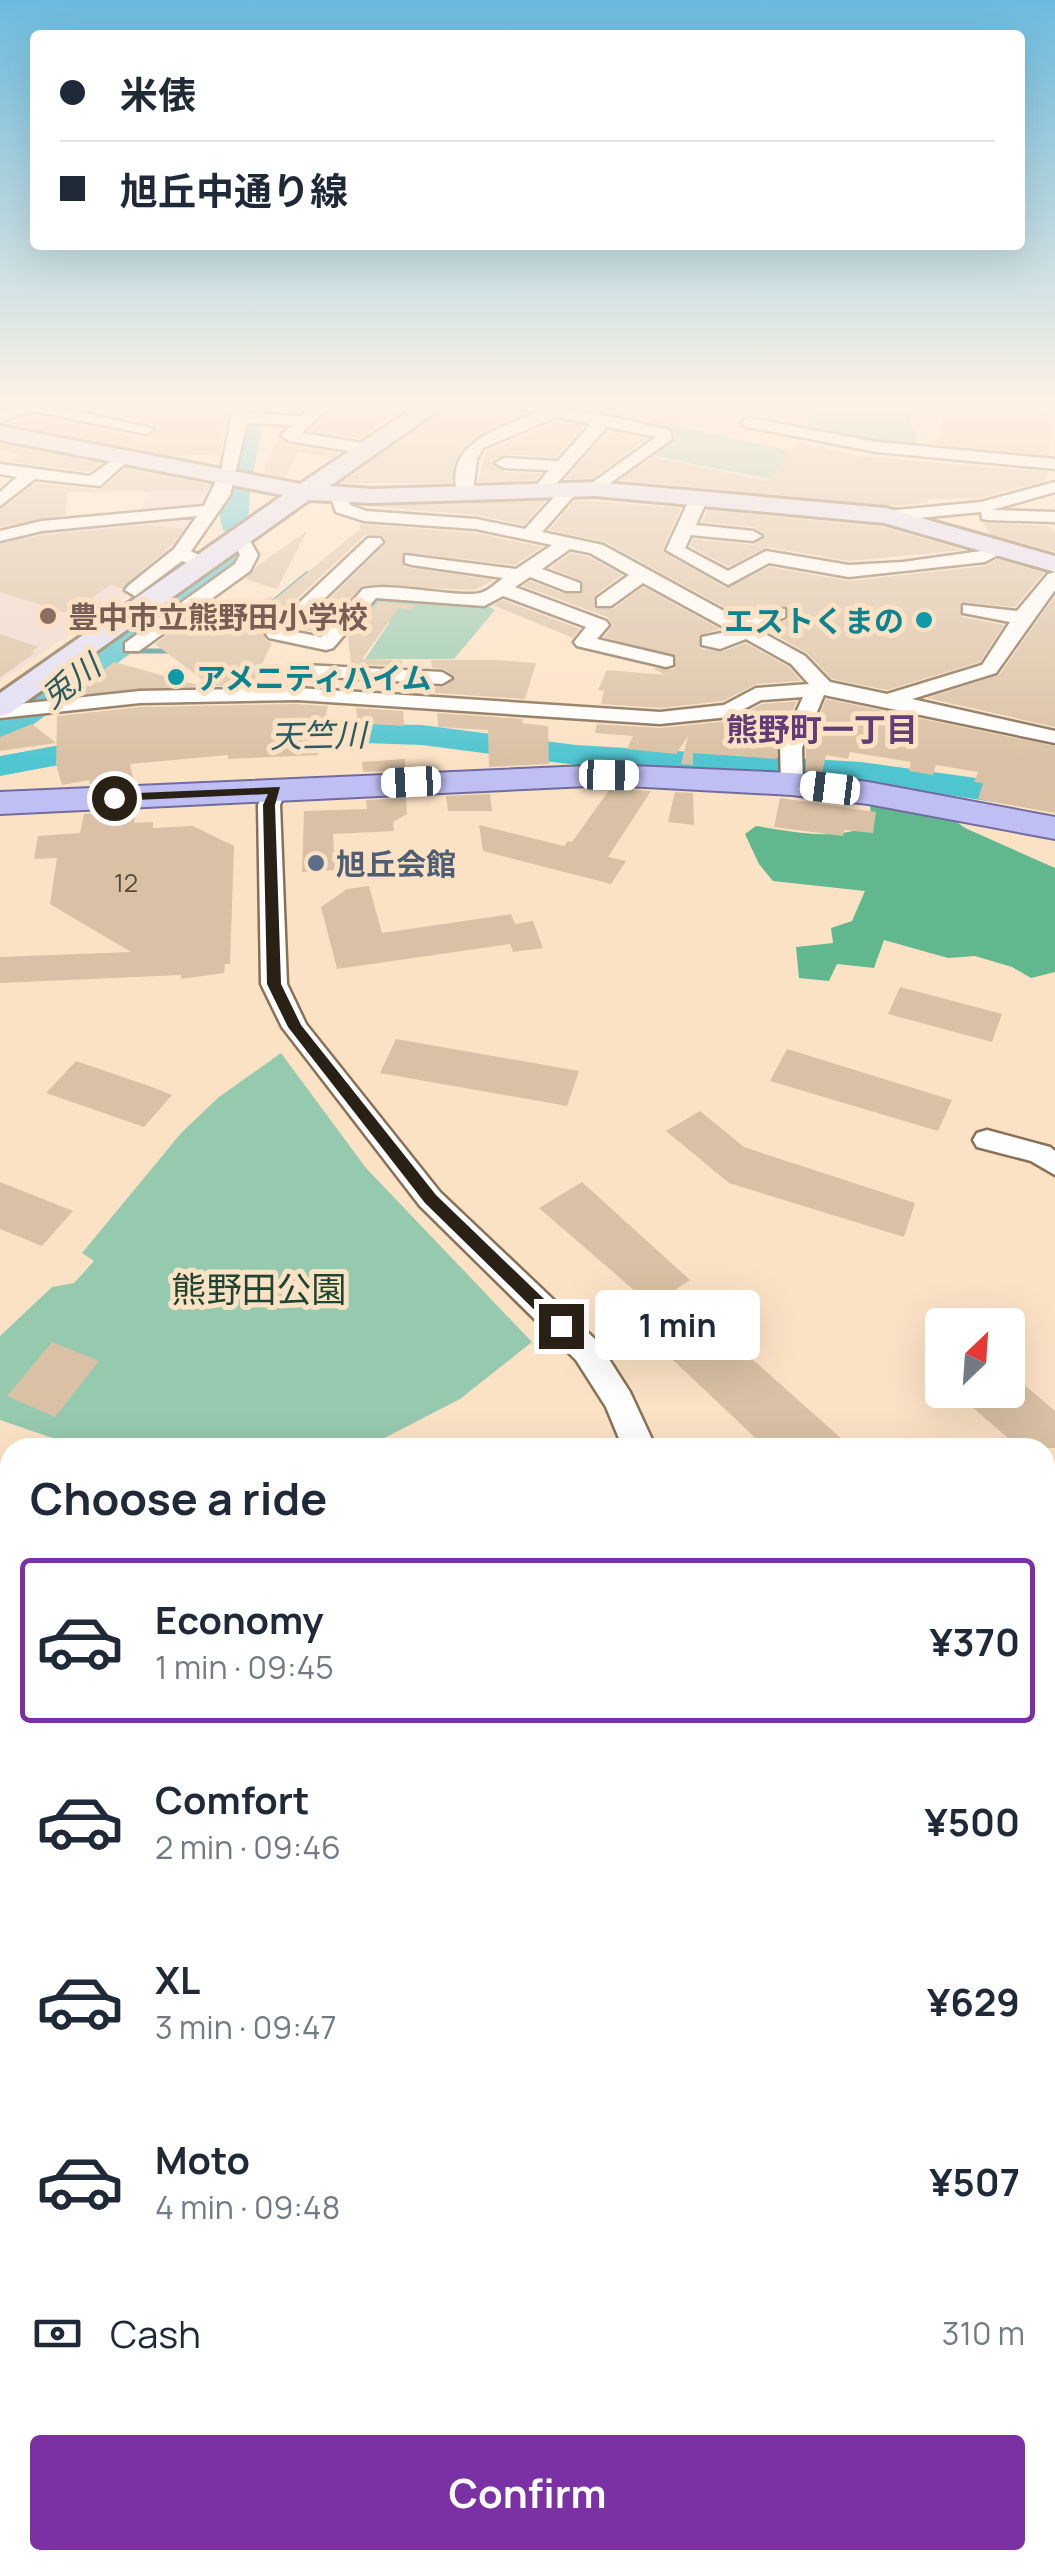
<!DOCTYPE html>
<html lang="en">
<head>
<meta charset="utf-8">
<style>
	:root { --surface:#fff; --page:#f6f6f7; --text:#1f2937; --muted:#747a83; --line:#e0e1e3; --accent:#7a31a4 }
	body { margin:0; font-family:Manrope,"Noto Sans JP",sans-serif; background:var(--page); color:var(--text); height:100vh; display:flex; flex-direction:column; font-size:38px; white-space:nowrap }
	* { box-sizing:border-box; margin:0 }
	p { font-size:32px; color:var(--muted) }
	.icon { flex:none; width:55px; height:55px; fill:none; stroke:currentColor; stroke-width:2; stroke-linecap:round; stroke-linejoin:round }
	.map { position:relative; flex:1; overflow:hidden }
	.details { position:absolute; left:0px; top:1438px; width:1055px; height:1132px; display:flex; flex-direction:column; background:var(--surface); border-radius:30px 30px 0 0; box-shadow:0 10px 40px #0002 }
	.details>* { flex:none }
	.guide { position:absolute; left:30px; top:30px; width:995px; height:220px; border-radius:10px; box-shadow:0 10px 40px #0002; display:grid; align-content:center; height:220px; padding:0 30px; background:var(--surface) }
	.needle { width:65px; rotate:25deg }
	.fabs { position:absolute; left:925px; top:1308px; display:grid; gap:20px }
	.fabs a { display:grid; place-items:center; width:100px; height:100px; border-radius:10px; background:var(--surface); box-shadow:0 10px 40px #0002; font-size:50px }
	.end { position:absolute; width:45px; height:45px; margin:-22px; border:12px solid #2a2116; background:#fff; box-shadow:0 0 0 5px #fff }
	.from { border-radius:50% }
	.bubble { position:absolute; height:70px; border-radius:10px; background:var(--surface); box-shadow:0 10px 40px #0002; font-size:32px; font-weight:700; line-height:70px; text-align:center }
	.car { position:absolute; width:30px; height:60px; margin:-30px -15px; border-radius:12px; box-shadow:0 0 8px 2px #0007; background:linear-gradient(#fff 24%,#345 0 40%,#fff 0 76%,#345 0 86%,#fff 0) }
	.guide b { display:flex; align-items:center; gap:35px; height:95px; font-size:38px }
	.guide b+b { border-top:2px solid var(--line) }
	.guide i { width:25px; height:25px; background:var(--text) }
	ul { padding:0; list-style:none }
	li { display:flex; align-items:center; gap:30px; height:165px; margin:0 20px 15px; padding:0 10px; border:5px solid transparent; border-radius:10px }
	li div { flex:1 }
	li b { display:block; font-size:38px }
	li em { font-style:normal; font-weight:700 }
	li.current { border-color:var(--accent) }
	li>.icon { width:90px; height:90px; stroke-width:1.5 }
	h2 { padding:0 30px; font-size:45px; line-height:120px }
	.pay { display:flex; align-items:center; gap:25px; height:110px; padding:0 30px; font-size:38px }
	.pay p { margin-inline-start:auto }
	.cta { display:flex; gap:20px; margin-top:auto; padding:20px 30px }
	.cta a { flex:1; height:115px; border-radius:10px; background:var(--accent); color:#fff; font-size:40px; font-weight:700; line-height:115px; text-align:center }
	.map>svg:first-child { display:block }
</style>
</head>
<body>
<div class="map">
<svg width="1055" height="2569" viewBox="0 0 1055 2569">
	<rect width="100%" height="100%" fill="#fce2c5"/>
	<path fill="#efd7cd" d="M154,471L210,482L211,496L201,508L141,510Z
		M201,514L163,560L124,549L81,577L131,593L0,681V539L30,532Z"/>
	<path fill="#96caaf" d="M822,403H916L909,423L916,434V447L805,431Z
		M664,423L787,450L790,456L778,480C735,472 696,466 653,455L672,439L670,432L661,428Z
		M394,596L484,604L495,610L454,659H365L390,622L358,617L371,598Z
		M281,1053L366,1168L532,1342L460,1399L369,1446L108,1447L70,1444L0,1420V1336L52,1287L74,1283L94,1261L82,1253L182,1132L219,1097Z
		M1055,2460V2569H1007L1008,2560H1045V2464Z"/>
	<path fill="#61b88e" d="M870,800L942,811L965,828L1055,868V972L1031,978L1012,967L975,956L948,958L884,940L874,968L837,964L829,981L799,978L796,947L833,943L831,928L852,921L865,891L773,881L759,864L745,834L756,826C790,831 841,843 871,823Z"/>
	<g fill="none" stroke-linecap="round" stroke-linejoin="round">
		<path stroke="#449498" stroke-width="5" d="M272,603L307,574
			M133,651H171
			M112,652H116"/>
		<path fill="#4fc5d0" fill-rule="evenodd" d="M241,403H267L250,489L248,525L244,531H224C210,508 235,431 241,403Z
			M236,548L246,551L251,557L238,575L12,740L0,743V717L216,563L226,551Z
			M258,722L422,725L576,745L861,762L1055,789V811L861,782L576,765L422,745L246,739L241,732L246,725Z
			M121,734L133,737L138,744L133,751L0,776V756Z"/>
	</g>
	<path fill="#dac1a5" d="M61,403H227L220,454L174,456L7,424L33,415L145,438L158,430L155,425Z
		M337,403H414L360,439L310,431Z
		M452,403H502L526,413L489,429L463,447L455,462L452,483H341Z
		M558,403H692L667,426Z
		M944,403L1046,405L1051,430L1048,455L922,443L940,439Z
		M556,421L584,426L556,457L504,454L491,462L504,472L541,473L536,480L478,482L486,451Z
		M608,431L647,439L592,478L565,479Z
		M278,437L288,445L339,453L332,458L298,452L286,477L263,473Z
		M797,443L860,456L1047,472L1046,481L980,498L928,499L927,503L894,506L620,480L653,457L768,481Z
		M0,444L101,463L89,472L9,461L20,454L0,450Z
		M125,468L210,485L207,491L67,492L66,515L0,527V510L36,483L100,490Z
		M575,500L681,508L662,551L726,588L770,567L849,581L985,566L998,559L1044,573L1015,607L960,602L962,617L1004,625L980,662L887,690L832,679L807,653L765,629L788,619V606H770L742,617L605,542L549,530Z
		M545,501L524,525L476,515L364,506Z
		M707,510L883,527L964,550L849,561L767,547L728,567L690,546L693,539L753,545L766,535L753,527L702,522Z
		M983,523L1048,526L1055,532V552L990,534Z
		M360,524L475,533L542,547L515,565L403,552L404,567L494,580L474,590L363,585L320,633L299,629L387,542L380,534L365,535L263,631L266,640L272,643L252,685L211,686L155,644L167,635L273,596L270,603L360,529Z
		M147,525L184,529L170,547L122,589L111,585L69,614L0,592V544L43,535Z
		M307,531L277,589L245,579L257,566Z
		M571,553L589,557L622,575L595,595L594,609H613L643,587L720,629L699,635L701,649L721,652L746,643L789,667L801,681L756,684L723,701L660,708L601,704L604,691L598,690L607,670L665,675L653,668L674,669L677,657L604,637L613,625L607,617L523,586L530,581L565,594H583V581L550,568Z
		M1055,596V727L927,698L999,675Z
		M503,600L580,629L573,638L493,605Z
		M378,602L417,605L412,610L399,608L362,659L402,660V666L351,664L348,636Z
		M0,634L38,647L31,652L35,653L0,677Z
		M431,660H495L536,663L525,699L435,693L434,687H444L456,677L444,669L432,668Z
		M114,662L201,686L71,695Z
		M826,699L1055,746V813L978,799L983,783L974,782L978,772L936,765L933,775L909,771L911,762L850,752L848,759L826,755L822,773L806,771V749Z
		M797,701L777,746V759L693,753V765L681,764L688,736L676,754L627,749L633,736L595,733L597,724L660,728L729,721L762,704Z
		M295,704L328,706L318,755L228,759V755L130,764L134,782L89,784L90,780L62,785L56,764L57,716L140,707Z
		M356,708L403,711L404,726L358,723Z
		M437,713L523,719L522,723L548,726L549,764L489,767L488,730L438,727Z
		M32,724L56,743L0,751V737Z
		M405,759V770L363,772L362,762Z
		M610,789L651,791L608,857L626,861L611,884L483,851L479,825L564,846L568,841L572,842Z
		M675,792L693,793L694,825L668,822Z
		M490,794L492,811H448L446,796Z
		M406,798L407,814L393,822L394,831L333,834L335,870L302,872L304,811L367,809L366,800Z
		M780,798L876,812L873,833L844,830L843,836L774,827Z
		M136,811L134,823L153,822V828L193,826L234,846L230,964H225L224,973L181,979V975L0,983V957L131,952L50,904L57,858L34,859L38,836L80,833L84,814Z
		M369,886L382,933L511,914L515,924L533,921L543,948L513,952L510,944L337,969L321,907L347,889Z
		M900,987L1002,1014L992,1042L888,1014Z
		M396,1039L579,1071L567,1106L380,1073Z
		M787,1049L952,1100L938,1131L770,1081Z
		M76,1061L149,1086L172,1095L144,1127L46,1093Z
		M700,1111L744,1147L915,1203L904,1237L729,1183L666,1131Z
		M0,1182L73,1211L42,1246L0,1229Z
		M582,1182L690,1280L675,1290L852,1448H766L656,1344L679,1329L539,1208Z
		M52,1342L99,1361L55,1417L7,1396Z
		M1008,1371L1055,1411V1448H1019L953,1390H1008Z"/>
	<g fill="none" stroke-linecap="round" stroke-linejoin="round">
		<defs>
			<path id="street" d="M24,403H43L154,429L146,434L33,411L0,422V412Z
				M234,403H250L248,413L301,416L315,403H333L302,433L367,444L375,449L367,454L289,441L281,436L291,425L247,423L230,495L191,551L213,563L204,569L182,561L135,596L125,590L128,586L174,549L197,516L42,531L0,541V531L42,521L204,506L221,470Z
				M505,403C561,403 616,418 670,430L672,439L595,494L589,493V485L656,437L607,427L548,493L542,494L533,489L549,470L504,468L495,463L504,458L558,461L591,424L556,417L483,448L477,459L473,492L458,496C442,442 499,429 537,413Z
				M749,418L877,442L1055,459V469L877,452L743,426V420Z
				M122,453L131,458L100,486L35,479L0,506V492L17,477L0,474V464L90,476Z
				M1055,482V492L992,510L1055,512V522L988,520L982,519L981,512L886,521L877,516L886,511L981,502Z
				M571,484L580,489L542,532L603,545L742,621L771,609H785V617L756,629L805,656L830,682L887,694L982,665L1010,622L963,613V605L1017,611L1048,574L1055,572V590L996,673L912,699L1055,731V743L824,695L802,748L803,784L792,791L781,784L780,748L803,697L761,700L729,717L660,724L298,700L140,703L0,718V706L140,691L298,688L660,712L724,705L756,688L809,684L791,664L746,639L720,649L702,645V637L731,631L643,583L611,606H597V598L629,575L590,553L570,549L542,569L580,583V591H566L530,577L515,587L606,621L609,625L597,639L673,657V665L666,667L577,646L574,642L586,627L503,596L484,606L376,598L333,648L326,650L269,638L266,634L368,538H380L383,542L291,631L321,637L363,589C395,582 466,600 483,592C491,589 496,583 503,578L412,565L405,563V555L516,569L552,545L476,529L364,521L336,512L330,495L333,491H345L350,505L366,511L476,519L525,529L565,485Z
				M699,493L708,498L696,525L753,531L762,536L753,541L691,535L685,548L728,571L766,551L849,565L903,562L981,551L998,544L1007,550L985,562L849,577L769,563L728,585L666,550L690,498Z
				M240,533L246,534L258,555L250,571L139,651H125V643L235,564L240,555L231,538Z
				M304,665L442,672L452,678L442,684L297,675L294,671Z
				M275,783L286,790L280,805L287,984L306,1024L440,1192L598,1342L630,1392L656,1448H623L606,1407L576,1360L420,1206L282,1027L261,984L258,805L267,785Z
				M987,1130L1050,1147L1055,1151V1175L1031,1161L977,1147L973,1140L977,1133Z
				M0,1496L10,1499V1528L0,1525Z
				M0,1692L10,1695V1729L0,1726Z
				M1045,1713L1055,1716V1752L1045,1748Z
				M10,1839V1929L0,1928V1843Z
				M0,2033L10,2034V2076L0,2075Z
				M0,2169H10V2213H0Z
				M10,2309V2355L0,2356V2310Z
				M10,2457V2505L0,2506V2458Z
				M19,2560H69L67,2569H17Z
				M342,2560H397L393,2569H338Z"/>
			<path id="secondary" d="M421,403H448L330,486L373,489L595,482L886,508L1055,556V572L884,523L595,496L373,503L309,500L10,713L0,716V693L283,495L0,440V426L300,484Z"/>
			<path id="primary" d="M609,765L792,773L868,782L1055,817V839L868,804L792,795L609,785L0,814V792Z"/>
		</defs>
		<use href="#street" stroke="#887157" stroke-width="5"/>
		<use href="#secondary" stroke="#887157" stroke-width="6"/>
		<use href="#primary" stroke="#706ca0" stroke-width="4"/>
		<use href="#street" fill="#fff" fill-rule="evenodd"/>
		<use href="#secondary" fill="#e0dff9" fill-rule="evenodd"/>
		<use href="#primary" fill="#c0bff3" fill-rule="evenodd"/>
	</g>
	<linearGradient id="sky" x2="0" y2="1"><stop stop-color="#6bbbde"/><stop offset="0.53" stop-color="#fef2e5"/><stop offset="1" stop-color="#fef2e5" stop-opacity="0"/></linearGradient>
	<rect width="1055" height="763" fill="url(#sky)"/>
	<path fill="#2a2116" d="M280,787L275,805L281,984L301,1025L436,1195L567,1321V1330H555L425,1203L288,1027L267,984L263,805L268,794L114,801L108,798L114,794Z"/>
	<circle fill="#8d6e63" stroke="#fce2c5" stroke-width="4" cx="48" cy="616" r="10"/>
	<g fill="#0f9aa8" stroke="#fce2c5" stroke-width="4">
		<circle cx="924" cy="620" r="10"/>
		<circle cx="176" cy="677" r="10"/>
	</g>
	<circle fill="#5c6f8a" stroke="#fce2c5" stroke-width="4" cx="316" cy="863" r="10"/>
	<g text-anchor="middle" dominant-baseline="central" stroke-width="10" stroke-linejoin="round" paint-order="stroke">
		<g font-size="25" fill="#56493a">
			<text x="126" y="882">12</text>
		</g>
		<g font-size="30" font-weight="bold" fill="#785e54" stroke="#fce2c5" text-anchor="start">
			<text x="68" y="616">豊中市立熊野田小学校</text>
		</g>
		<g font-size="30" font-weight="bold" fill="#0d838f" stroke="#fce2c5" text-anchor="end">
			<text x="904" y="620">エストくまの</text>
			<text x="196" y="677" text-anchor="start">アメニティハイム</text>
		</g>
		<g font-size="30" font-weight="bold" fill="#4e5e75" stroke="#fce2c5" text-anchor="start">
			<text x="336" y="863">旭丘会館</text>
		</g>
		<g font-size="32" font-style="italic" fill="#2a5c61" stroke="#fce2c5">
			<text transform="translate(70 681) rotate(-37)">兎川</text>
			<text transform="translate(318 735) rotate(-1)">天竺川</text>
		</g>
		<g font-size="32" font-weight="bold" fill="#603d77" stroke="#fce2c5">
			<text x="822" y="729">熊野町一丁目</text>
		</g>
		<g font-size="35" fill="#1e4432" stroke="#fce2c5">
			<text x="259" y="1289">熊野田公園</text>
		</g>
	</g>
</svg>
<div class="fabs">
<a><svg class="needle" viewBox="-14 -14 28 28"><path d="M0-13l5 13h-10z" fill="#e53935"/><path d="M0 13l5-13h-10z" fill="#747a83"/></svg></a>
</div>
<i class="end from" style="left:114px;top:798px"></i>
<i class="end" style="left:561px;top:1326px"></i>
<div class="bubble" style="left:595px;top:1290px;width:165px">1 min</div>
<i class="car" style="left:609px;top:775px;rotate:91deg"></i>
<i class="car" style="left:411px;top:782px;rotate:267deg"></i>
<i class="car" style="left:830px;top:788px;rotate:277deg"></i>
<div class="guide">
<b><i class="from"></i>米俵</b>
<b><i></i>旭丘中通り線</b>
</div>
<section class="details">
<h2>Choose a ride</h2>
<ul>
<li class="current"><svg class="icon" aria-label="car" viewBox="0 0 24 24"><path d="M5 17H2v-5l4-1 3-4h7l3 4 3 1v5h-3M9 17h6M6 11h13"/><circle cx="7" cy="17" r="2"/><circle cx="17" cy="17" r="2"/></svg><div><b>Economy</b><p>1 min · 09:45</p></div><em>¥370</em></li>
<li><svg class="icon" aria-label="car" viewBox="0 0 24 24"><path d="M5 17H2v-5l4-1 3-4h7l3 4 3 1v5h-3M9 17h6M6 11h13"/><circle cx="7" cy="17" r="2"/><circle cx="17" cy="17" r="2"/></svg><div><b>Comfort</b><p>2 min · 09:46</p></div><em>¥500</em></li>
<li><svg class="icon" aria-label="car" viewBox="0 0 24 24"><path d="M5 17H2v-5l4-1 3-4h7l3 4 3 1v5h-3M9 17h6M6 11h13"/><circle cx="7" cy="17" r="2"/><circle cx="17" cy="17" r="2"/></svg><div><b>XL</b><p>3 min · 09:47</p></div><em>¥629</em></li>
<li><svg class="icon" aria-label="car" viewBox="0 0 24 24"><path d="M5 17H2v-5l4-1 3-4h7l3 4 3 1v5h-3M9 17h6M6 11h13"/><circle cx="7" cy="17" r="2"/><circle cx="17" cy="17" r="2"/></svg><div><b>Moto</b><p>4 min · 09:48</p></div><em>¥507</em></li>
</ul>
<div class="pay"><svg class="icon" aria-label="cash" viewBox="0 0 24 24"><path d="M3 7h18v10H3z"/><circle cx="12" cy="12" r="2"/></svg>Cash<p>310 m</p></div>
<div class="cta"><a>Confirm</a></div>
</section>
</div>
</body>
</html>
